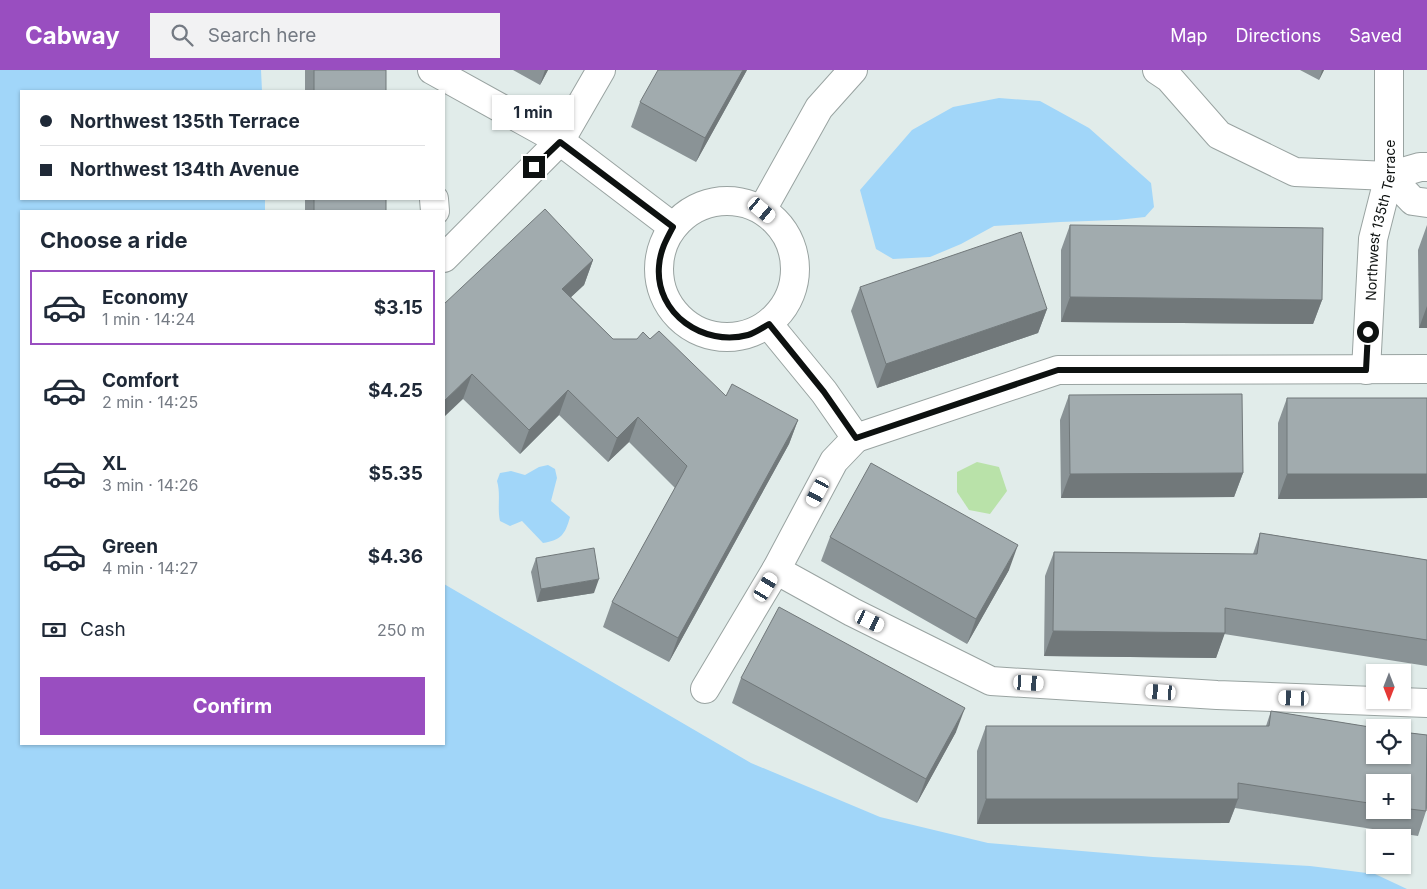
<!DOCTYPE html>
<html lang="en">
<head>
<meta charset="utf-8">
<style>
	:root { --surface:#fff; --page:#f2f2f3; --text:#1f2937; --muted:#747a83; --line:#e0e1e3; --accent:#994ec0 }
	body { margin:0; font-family:Inter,sans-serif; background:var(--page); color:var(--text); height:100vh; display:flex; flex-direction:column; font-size:19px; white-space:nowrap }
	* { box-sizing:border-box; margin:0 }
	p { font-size:16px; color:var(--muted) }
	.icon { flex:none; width:28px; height:28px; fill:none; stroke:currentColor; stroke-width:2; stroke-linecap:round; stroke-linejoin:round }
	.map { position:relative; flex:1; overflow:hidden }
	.details { position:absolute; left:20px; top:140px; width:425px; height:535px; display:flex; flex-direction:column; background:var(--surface); border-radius:0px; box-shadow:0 1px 4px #0004 }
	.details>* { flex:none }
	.banner { position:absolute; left:20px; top:20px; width:425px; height:110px; border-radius:0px; box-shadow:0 1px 4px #0004; display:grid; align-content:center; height:110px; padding:0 20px; background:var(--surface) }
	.needle { width:32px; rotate:180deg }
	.buttons { position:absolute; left:1366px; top:594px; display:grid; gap:10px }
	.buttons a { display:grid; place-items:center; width:45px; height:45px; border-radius:0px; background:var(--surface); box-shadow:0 1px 4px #0004; font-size:25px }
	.end { position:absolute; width:22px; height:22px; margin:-11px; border:6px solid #0d1110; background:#fff; box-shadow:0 0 0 2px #fff }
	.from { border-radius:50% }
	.bubble { position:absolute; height:35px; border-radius:0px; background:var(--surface); box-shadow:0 1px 4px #0004; font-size:16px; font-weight:700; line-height:35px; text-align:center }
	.car { position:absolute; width:15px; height:30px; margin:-15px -8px; border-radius:6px; box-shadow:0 0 4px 1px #0007; background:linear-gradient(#fff 24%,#345 0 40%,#fff 0 76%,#345 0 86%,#fff 0) }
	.banner b { display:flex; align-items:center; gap:18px; height:48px; font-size:19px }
	.banner b+b { border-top:1px solid var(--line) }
	.banner i { width:12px; height:12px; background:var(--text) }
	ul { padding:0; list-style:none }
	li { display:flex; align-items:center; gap:15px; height:75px; margin:0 10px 8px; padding:0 10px; border:2px solid transparent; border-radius:0px }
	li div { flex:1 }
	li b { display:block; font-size:19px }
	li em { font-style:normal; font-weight:700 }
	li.current { border-color:var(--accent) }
	li>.icon { width:45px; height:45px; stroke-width:1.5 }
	h2 { padding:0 20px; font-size:22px; line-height:60px }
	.pay { display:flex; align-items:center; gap:12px; height:55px; padding:0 20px; font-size:19px }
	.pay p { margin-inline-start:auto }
	.cta { display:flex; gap:10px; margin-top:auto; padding:10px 20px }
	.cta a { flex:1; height:58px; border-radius:0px; background:var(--accent); color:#fff; font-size:20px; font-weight:700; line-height:58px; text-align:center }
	header { display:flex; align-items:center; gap:30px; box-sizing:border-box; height:70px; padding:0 25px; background:var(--accent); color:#fff }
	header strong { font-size:24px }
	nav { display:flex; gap:28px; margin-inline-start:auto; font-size:18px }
	.search { width:350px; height:45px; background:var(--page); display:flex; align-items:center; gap:12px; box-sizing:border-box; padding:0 18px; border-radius:0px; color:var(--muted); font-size:19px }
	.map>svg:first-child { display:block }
</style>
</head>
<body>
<header>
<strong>Cabway</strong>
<div class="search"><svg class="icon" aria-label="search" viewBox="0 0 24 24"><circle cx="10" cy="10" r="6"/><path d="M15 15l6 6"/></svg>Search here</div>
<nav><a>Map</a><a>Directions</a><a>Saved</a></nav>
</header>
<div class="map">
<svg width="1427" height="819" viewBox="0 0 1427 819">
	<rect width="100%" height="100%" fill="#e1ecea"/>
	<path fill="#b9e2a9" d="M977,392L999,397L1007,421L990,444L969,440L957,422V402Z"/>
	<path fill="#a1d6f9" d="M0,0H261L262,21H21V129H265V141H21V674H444V514L751,693L880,747L988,773L1153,787L1310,796L1375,804L1407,819H0Z
		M999,28L1040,31L1089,58L1151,113L1154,137L1145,147L1117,150L1060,152L994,156L961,174L930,187L893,189L876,179L860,120L912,60L953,37Z
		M548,395L555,399L557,408L551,431L570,447C565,465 561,470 543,473L522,451L510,456L500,451C497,438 501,424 497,411L500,403L511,401L525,405L539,397Z"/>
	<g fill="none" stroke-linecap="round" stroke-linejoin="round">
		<defs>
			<g id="minor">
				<path d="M432,0L560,71L673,157"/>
				<path d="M1157,0L1169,8L1219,65L1295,102L1389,106L1420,97H1427"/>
				<path d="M1389,106L1413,131L1427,133"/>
				<path d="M434,129L435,141"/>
				<circle cx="727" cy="199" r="68"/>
				<path d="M762,140L819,38L853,0"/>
				<path d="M444,188L560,71L601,0"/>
				<path d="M769,255L824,322L856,368L1058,300L1427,299"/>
				<path id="s1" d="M1366,300L1373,169L1389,106V0"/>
				<path d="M776,500L852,542L991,611L1217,625L1427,633"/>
				<path d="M705,619L776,500L834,391L856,368"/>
			</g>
		</defs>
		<use href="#minor" stroke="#99a3a1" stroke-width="30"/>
		<use href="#minor" stroke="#fff" stroke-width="28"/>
	</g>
	<path fill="#8a9396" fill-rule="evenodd" d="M305,0H386V21H305Z
		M513,0H548L540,15Z
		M747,0L696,92L631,57L640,32Z
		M1300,0H1324L1319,10Z
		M305,129H386V141H305Z
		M1070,155L1322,230L1313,254L1061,252V180Z
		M1427,155V258H1419L1418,180Z
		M593,190L584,215L571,227L613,269H650L726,326L798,350L789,374L669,592L603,557L612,532L675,418L629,372L608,392L559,345L520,384L463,329L444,234Z
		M860,217L1047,239L1038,263L877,318L851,241Z
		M1069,325L1243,403L1234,427L1061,428L1060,350Z
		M1287,328H1427V428L1278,429V353Z
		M1260,463L1427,490V596L1224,564L1216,588L1044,586L1045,506L1054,482L1253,484Z
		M830,467L1009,500L967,574L821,491Z
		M536,488L594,523L537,532L531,502Z
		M741,608L956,662L917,733L732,633Z
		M1271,641L1376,658H1375V685H1402V662L1427,665V738L1418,766L1235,738L1229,753L977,754V681L986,656H1266ZM1375,712H1402V740H1375Z"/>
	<path fill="#71787a" d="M545,0H548L540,15Z
		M743,0H747L696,92L705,68Z
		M1322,0H1324L1319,10Z
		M593,190L584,215L554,243L562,219Z
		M1070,227L1322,230L1313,254L1061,252Z
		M1427,236V258H1419Z
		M1047,239L1038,263L877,318L886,294Z
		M472,304L463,329L444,347V331Z
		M568,320L559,345L520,384L529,360Z
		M638,347L629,372L608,392L617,368Z
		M798,350L789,374L669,592L678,568Z
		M1243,403L1234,427L1061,428L1070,404Z
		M1287,404H1427V428L1278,429Z
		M1018,475L1009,500L967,574L976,549Z
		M599,509L594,523L537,532L541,519Z
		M1053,561L1225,563L1216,588L1044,586Z
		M965,638L956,662L917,733L926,709Z
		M986,729H1238L1229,753L977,754Z"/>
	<path fill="#a1abae" stroke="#71787a" d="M314,0H386V21H314Z
		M658,0H743L705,68L640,32Z
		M314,129H386V141H314Z
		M545,139L593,190L562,219L613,269H637L643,262L650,269L659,261L726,326L732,314L798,350L678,568L612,532L687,396L638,347L617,368L568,320L529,360L472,304L444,331V234Z
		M1070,155L1323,158L1322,230L1070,227Z
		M1021,162L1047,239L886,294L860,217Z
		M1242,324L1243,403L1070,404L1069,325Z
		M1287,328H1427V404H1287Z
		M871,393L1018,475L976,549L830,467Z
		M1260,463L1427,490V570L1225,538V563L1053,561L1054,482L1257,484Z
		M594,478L599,509L541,519L536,488Z
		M779,537L965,638L926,709L741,608Z
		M1271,641L1376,658H1375V685H1402V662L1427,665L1426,741L1402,738V712H1375V734L1238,713V729H986V656H1269Z"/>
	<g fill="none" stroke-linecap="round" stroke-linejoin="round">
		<path stroke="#0d1110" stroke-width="6" d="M534,97L560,72L673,157C666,170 660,181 659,196C655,244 704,277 748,265C755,263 762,258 769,254L824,322L856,368L1058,300H1366L1368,262"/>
	</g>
	<g text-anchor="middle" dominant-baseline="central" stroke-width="5" stroke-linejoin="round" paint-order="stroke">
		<g font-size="14" fill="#0d1110" stroke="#fff">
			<text stroke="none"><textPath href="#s1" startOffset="151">Northwest 135th Terrace</textPath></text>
		</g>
	</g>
</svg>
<div class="buttons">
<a><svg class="needle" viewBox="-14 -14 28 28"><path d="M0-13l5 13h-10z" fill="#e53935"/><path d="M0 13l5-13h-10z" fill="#747a83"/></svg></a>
<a><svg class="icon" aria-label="locate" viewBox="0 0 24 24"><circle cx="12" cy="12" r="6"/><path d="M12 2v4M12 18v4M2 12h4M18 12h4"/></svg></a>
<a>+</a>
<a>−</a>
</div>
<i class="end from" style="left:1368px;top:262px"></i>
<i class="end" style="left:534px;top:97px"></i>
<div class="bubble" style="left:492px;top:25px;width:82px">1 min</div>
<i class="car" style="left:762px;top:140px;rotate:130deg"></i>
<i class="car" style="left:818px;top:422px;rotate:208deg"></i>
<i class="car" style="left:766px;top:517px;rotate:31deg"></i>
<i class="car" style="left:870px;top:551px;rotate:116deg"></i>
<i class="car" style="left:1029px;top:613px;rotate:93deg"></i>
<i class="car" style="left:1161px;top:622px;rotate:274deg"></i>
<i class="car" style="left:1294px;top:628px;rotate:272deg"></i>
<div class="banner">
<b><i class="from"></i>Northwest 135th Terrace</b>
<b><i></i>Northwest 134th Avenue</b>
</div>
<section class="details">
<h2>Choose a ride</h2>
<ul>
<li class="current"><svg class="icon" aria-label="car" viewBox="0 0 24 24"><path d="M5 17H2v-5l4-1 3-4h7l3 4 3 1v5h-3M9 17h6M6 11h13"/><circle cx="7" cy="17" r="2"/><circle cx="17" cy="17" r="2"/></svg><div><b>Economy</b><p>1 min · 14:24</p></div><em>$3.15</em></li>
<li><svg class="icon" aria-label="car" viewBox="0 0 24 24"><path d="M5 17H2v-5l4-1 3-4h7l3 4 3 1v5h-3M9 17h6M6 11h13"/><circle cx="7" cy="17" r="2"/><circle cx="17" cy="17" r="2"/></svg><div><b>Comfort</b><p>2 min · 14:25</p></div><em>$4.25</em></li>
<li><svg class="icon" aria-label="car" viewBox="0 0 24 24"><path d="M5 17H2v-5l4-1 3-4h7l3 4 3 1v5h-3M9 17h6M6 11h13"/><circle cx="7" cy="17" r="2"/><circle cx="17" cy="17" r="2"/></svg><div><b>XL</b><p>3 min · 14:26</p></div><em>$5.35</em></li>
<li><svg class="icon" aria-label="car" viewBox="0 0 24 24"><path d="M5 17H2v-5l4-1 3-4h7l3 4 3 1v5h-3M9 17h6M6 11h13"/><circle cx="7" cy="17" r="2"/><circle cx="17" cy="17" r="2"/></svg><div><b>Green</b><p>4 min · 14:27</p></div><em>$4.36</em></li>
</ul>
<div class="pay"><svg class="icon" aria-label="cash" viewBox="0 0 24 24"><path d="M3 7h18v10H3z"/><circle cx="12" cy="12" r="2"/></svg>Cash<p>250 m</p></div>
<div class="cta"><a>Confirm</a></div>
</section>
</div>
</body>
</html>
